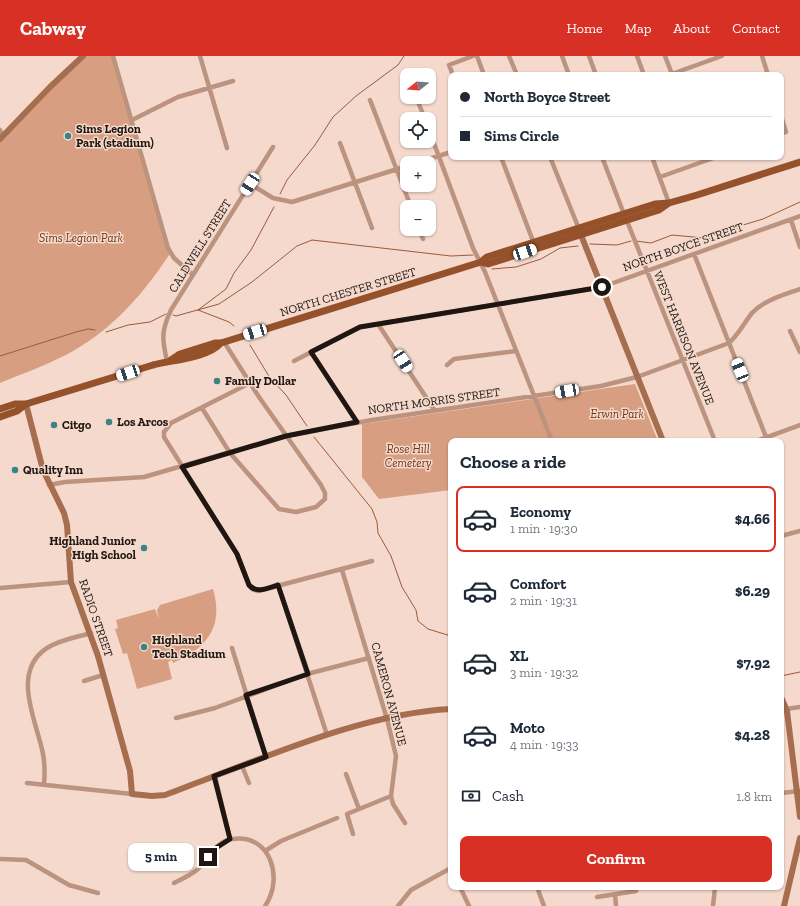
<!DOCTYPE html>
<html lang="en">
<head>
<meta charset="utf-8">
<style>
	:root { --surface:#fff; --page:#f6f6f7; --text:#1f2937; --muted:#747a83; --line:#e0e1e3; --accent:#d93025 }
	body { margin:0; font-family:"Zilla Slab",serif; background:var(--page); color:var(--text); height:100vh; display:flex; flex-direction:column; font-size:15px; white-space:nowrap }
	* { box-sizing:border-box; margin:0 }
	p { font-size:13px; color:var(--muted) }
	.icon { flex:none; width:22px; height:22px; fill:none; stroke:currentColor; stroke-width:2; stroke-linecap:round; stroke-linejoin:round }
	.map { position:relative; flex:1; overflow:hidden }
	.sheet { position:absolute; left:448px; top:382px; width:336px; height:452px; display:flex; flex-direction:column; background:var(--surface); border-radius:8px; box-shadow:0 1px 3px #0004 }
	.sheet>* { flex:none }
	.guide { position:absolute; left:448px; top:16px; width:336px; height:88px; border-radius:8px; box-shadow:0 1px 3px #0004; display:grid; align-content:center; height:88px; padding:0 12px; background:var(--surface) }
	.needle { width:26px; rotate:253deg }
	.tools { position:absolute; left:400px; top:12px; display:grid; gap:8px }
	.tools a { display:grid; place-items:center; width:36px; height:36px; border-radius:8px; background:var(--surface); box-shadow:0 1px 3px #0004; font-size:20px }
	.end { position:absolute; width:18px; height:18px; margin:-9px; border:5px solid #1f1611; background:#fff; box-shadow:0 0 0 2px #fff }
	.from { border-radius:50% }
	.bubble { position:absolute; height:28px; border-radius:8px; background:var(--surface); box-shadow:0 1px 3px #0004; font-size:13px; font-weight:700; line-height:28px; text-align:center }
	.car { position:absolute; width:12px; height:24px; margin:-12px -6px; border-radius:5px; box-shadow:0 0 3px 1px #0007; background:linear-gradient(#fff 24%,#345 0 40%,#fff 0 76%,#345 0 86%,#fff 0) }
	.guide b { display:flex; align-items:center; gap:14px; height:38px; font-size:15px }
	.guide b+b { border-top:1px solid var(--line) }
	.guide i { width:10px; height:10px; background:var(--text) }
	ul { padding:0; list-style:none }
	li { display:flex; align-items:center; gap:12px; height:66px; margin:0 8px 6px; padding:0 4px; border:2px solid transparent; border-radius:8px }
	li div { flex:1 }
	li b { display:block; font-size:15px }
	li em { font-style:normal; font-weight:700 }
	li.selected { border-color:var(--accent) }
	li>.icon { width:36px; height:36px; stroke-width:1.5 }
	h2 { padding:0 12px; font-size:18px; line-height:48px }
	.pay { display:flex; align-items:center; gap:10px; height:44px; padding:0 12px; font-size:15px }
	.pay p { margin-inline-start:auto }
	.button { display:flex; gap:8px; margin-top:auto; padding:8px 12px }
	.button a { flex:1; height:46px; border-radius:8px; background:var(--accent); color:#fff; font-size:16px; font-weight:700; line-height:46px; text-align:center }
	header { display:flex; align-items:center; gap:24px; box-sizing:border-box; height:56px; padding:0 20px; background:var(--accent); color:#fff }
	header strong { font-size:19px }
	nav { display:flex; gap:22px; margin-inline-start:auto; font-size:14px }
	.map>svg:first-child { display:block }
</style>
</head>
<body>
<header>
<strong>Cabway</strong>
<nav><a>Home</a><a>Map</a><a>About</a><a>Contact</a></nav>
</header>
<div class="map">
<svg width="800" height="850" viewBox="0 0 800 850">
	<rect width="100%" height="100%" fill="#f4d9cc"/>
	<path fill="#d89e81" d="M83,0H113L171,196C145,236 115,271 73,295C50,308 24,317 0,327V83Z
		M635,328L658,385H451V434L379,443L362,421V368Z
		M213,533C224,571 207,592 173,607L172,604L168,606L172,623L137,633L127,597L123,598L115,573L118,572L116,564L155,553L159,563L157,554L160,549Z"/>
	<g fill="none" stroke-linecap="round" stroke-linejoin="round">
		<path stroke="#9b5b3a" stroke-width="1" d="M280,138L287,124L315,89L333,61L356,40L398,9L404,0
			M636,185L651,187L672,179L715,183L743,169L763,163L800,146
			M590,188L617,189L631,185
			M492,213L516,211L541,203L560,192L578,190
			M198,254L226,233L234,217L251,194L274,151
			M198,254L229,266L234,270
			M173,259L176,260L219,248L252,226L297,190L312,184L451,200L473,199
			M106,276L128,269L150,266L166,258
			M250,289L270,322L286,339L307,370
			M0,300L76,276L88,273L95,274
			M314,381L372,453L377,466L378,477L391,500L402,531L416,554L418,565L428,573L451,580
			M781,620L800,616"/>
		<path stroke="#bb937f" stroke-width="4.5" d="M113,0L168,192L174,202L193,219
			M200,0L227,92
			M477,0L484,19
			M509,0L517,19
			M562,0L569,19
			M589,0L596,19
			M637,0L644,19
			M665,0L672,18
			M762,0L768,19
			M453,19L449,9L473,0
			M669,19L722,0
			M416,41L425,63
			M370,44L411,151
			M781,60L786,76L781,78
			M132,64L178,41L233,25
			M0,74L3,80
			M429,74L473,192L485,216L552,385
			M340,87L372,172
			M501,101L533,185
			M550,101L579,173
			M602,101L624,158
			M652,101L669,147
			M417,107L451,96
			M660,121L716,101
			M250,128L273,142L292,146L407,110
			M791,164L800,191
			M627,165L715,385
			M419,173L423,183
			M694,198L766,381V385
			M378,268L435,355
			M790,275L800,296
			M311,296L357,366
			M167,305C162,283 161,275 171,254L273,91
			M294,305L360,271L602,231L800,160
			M447,309L454,303L516,295
			M250,327L171,367L164,376V381L237,498L249,529L252,533L258,535L372,505
			M202,352L230,397L279,453L296,456L316,451L325,443V437L321,429L259,341L224,286
			M756,385L800,369
			M49,429L65,426L144,421L286,380L372,364L601,330L637,321L729,287C739,278 744,267 752,257C764,244 784,239 800,233
			M781,480L800,475
			M342,514L387,663L396,700L391,740L393,748L405,767
			M278,529L327,679
			M0,532L71,526
			M232,592L266,701
			M84,625L103,619
			M786,653L800,651
			M176,662L215,652L307,618L369,602
			M242,710L249,727
			M346,718L359,753
			M215,720L230,783
			M27,727L132,738
			M44,729C45,718 45,709 43,698C37,666 10,616 47,592C59,584 77,581 91,577
			M781,737L800,735
			M353,778L347,758L391,740
			M265,795L281,785L337,762
			M0,803L26,804L69,829L98,837
			M174,827C182,823 191,819 198,813C208,803 216,785 232,783C271,777 284,823 265,850
			M460,831L469,850
			M537,831L544,850
			M615,838L616,850
			M597,841L636,835L635,831
			M398,850L411,834L451,812
			M713,850L715,831"/>
		<path stroke="#a66d4f" stroke-width="6" d="M0,83L50,31L83,0
			M579,174L663,385
			M26,348L43,414L64,457L67,469L71,526L98,600L130,715L132,738L152,740L165,739C179,734 193,728 207,723C283,694 370,657 451,653
			M781,641L787,655L800,761
			M784,850L800,782"/>
		<path stroke="#95512a" stroke-width="7" d="M481,206L488,208L659,154L669,147
			M171,304L180,298L215,287H221L465,211L481,206L487,201L655,148L669,147L697,139L800,106
			M0,353L15,348H26L153,309C172,304 208,302 221,287
			M0,361L17,355L26,348"/>
	</g>
	<g fill="none" stroke-linecap="round" stroke-linejoin="round">
		<path stroke="#1f1611" stroke-width="5" d="M208,801L216,792L230,783L214,720L266,701L246,639L308,618L278,529C268,532 257,538 249,529L237,498L182,411L286,380L357,366L311,296L360,271L602,231"/>
	</g>
	<g fill="#3b8486" stroke="#f4d9cc" stroke-width="1.5">
		<circle cx="68" cy="80" r="4"/>
		<circle cx="217" cy="325" r="4"/>
		<circle cx="109" cy="366" r="4"/>
		<circle cx="54" cy="369" r="4"/>
		<circle cx="15" cy="414" r="4"/>
		<circle cx="144" cy="492" r="4"/>
		<circle cx="144" cy="591" r="4"/>
	</g>
	<g text-anchor="middle" dominant-baseline="central" stroke-width="3" stroke-linejoin="round" paint-order="stroke">
		<g font-size="12" font-weight="bold" fill="#1f1611" stroke="#f4d9cc" text-anchor="start">
			<text x="76" y="73">Sims Legion<tspan x="76" dy="14">Park (stadium)</tspan></text>
			<text x="225" y="325">Family Dollar</text>
			<text x="117" y="366">Los Arcos</text>
			<text x="62" y="369">Citgo</text>
			<text x="23" y="414">Quality Inn</text>
			<text x="136" y="485" text-anchor="end">Highland Junior<tspan x="136" dy="14">High School</tspan></text>
			<text x="152" y="584">Highland<tspan x="152" dy="14">Tech Stadium</tspan></text>
		</g>
		<g font-size="12" font-style="italic" fill="#6d3412" stroke="#f4d9cc">
			<text x="81" y="182">Sims Legion Park</text>
			<text x="617" y="358">Erwin Park</text>
			<text x="408" y="393">Rose Hill<tspan x="408" dy="14">Cemetery</tspan></text>
		</g>
		<g font-size="12" fill="#1f1611" stroke="#f4d9cc">
			<text transform="translate(200 190) rotate(-58)">CALDWELL STREET</text>
			<text transform="translate(683 191) rotate(-19)">NORTH BOYCE STREET</text>
			<text transform="translate(348 236) rotate(-17)">NORTH CHESTER STREET</text>
			<text transform="translate(684 282) rotate(68)">WEST HARRISON AVENUE</text>
			<text transform="translate(434 345) rotate(-8)">NORTH MORRIS STREET</text>
			<text transform="translate(96 562) rotate(71)">RADIO STREET</text>
			<text transform="translate(389 638) rotate(75)">CAMERON AVENUE</text>
		</g>
	</g>
</svg>
<div class="tools">
<a><svg class="needle" viewBox="-14 -14 28 28"><path d="M0-13l5 13h-10z" fill="#e53935"/><path d="M0 13l5-13h-10z" fill="#747a83"/></svg></a>
<a><svg class="icon" aria-label="locate" viewBox="0 0 24 24"><circle cx="12" cy="12" r="6"/><path d="M12 2v4M12 18v4M2 12h4M18 12h4"/></svg></a>
<a>+</a>
<a>−</a>
</div>
<i class="end from" style="left:602px;top:231px"></i>
<i class="end" style="left:208px;top:801px"></i>
<div class="bubble" style="left:128px;top:787px;width:66px">5 min</div>
<i class="car" style="left:250px;top:128px;rotate:213deg"></i>
<i class="car" style="left:525px;top:196px;rotate:72deg"></i>
<i class="car" style="left:255px;top:276px;rotate:253deg"></i>
<i class="car" style="left:403px;top:305px;rotate:147deg"></i>
<i class="car" style="left:740px;top:314px;rotate:338deg"></i>
<i class="car" style="left:128px;top:317px;rotate:252deg"></i>
<i class="car" style="left:567px;top:335px;rotate:260deg"></i>
<div class="guide">
<b><i class="from"></i>North Boyce Street</b>
<b><i></i>Sims Circle</b>
</div>
<section class="sheet">
<h2>Choose a ride</h2>
<ul>
<li class="selected"><svg class="icon" aria-label="car" viewBox="0 0 24 24"><path d="M5 17H2v-5l4-1 3-4h7l3 4 3 1v5h-3M9 17h6M6 11h13"/><circle cx="7" cy="17" r="2"/><circle cx="17" cy="17" r="2"/></svg><div><b>Economy</b><p>1 min · 19:30</p></div><em>$4.66</em></li>
<li><svg class="icon" aria-label="car" viewBox="0 0 24 24"><path d="M5 17H2v-5l4-1 3-4h7l3 4 3 1v5h-3M9 17h6M6 11h13"/><circle cx="7" cy="17" r="2"/><circle cx="17" cy="17" r="2"/></svg><div><b>Comfort</b><p>2 min · 19:31</p></div><em>$6.29</em></li>
<li><svg class="icon" aria-label="car" viewBox="0 0 24 24"><path d="M5 17H2v-5l4-1 3-4h7l3 4 3 1v5h-3M9 17h6M6 11h13"/><circle cx="7" cy="17" r="2"/><circle cx="17" cy="17" r="2"/></svg><div><b>XL</b><p>3 min · 19:32</p></div><em>$7.92</em></li>
<li><svg class="icon" aria-label="car" viewBox="0 0 24 24"><path d="M5 17H2v-5l4-1 3-4h7l3 4 3 1v5h-3M9 17h6M6 11h13"/><circle cx="7" cy="17" r="2"/><circle cx="17" cy="17" r="2"/></svg><div><b>Moto</b><p>4 min · 19:33</p></div><em>$4.28</em></li>
</ul>
<div class="pay"><svg class="icon" aria-label="cash" viewBox="0 0 24 24"><path d="M3 7h18v10H3z"/><circle cx="12" cy="12" r="2"/></svg>Cash<p>1.8 km</p></div>
<div class="button"><a>Confirm</a></div>
</section>
</div>
</body>
</html>
